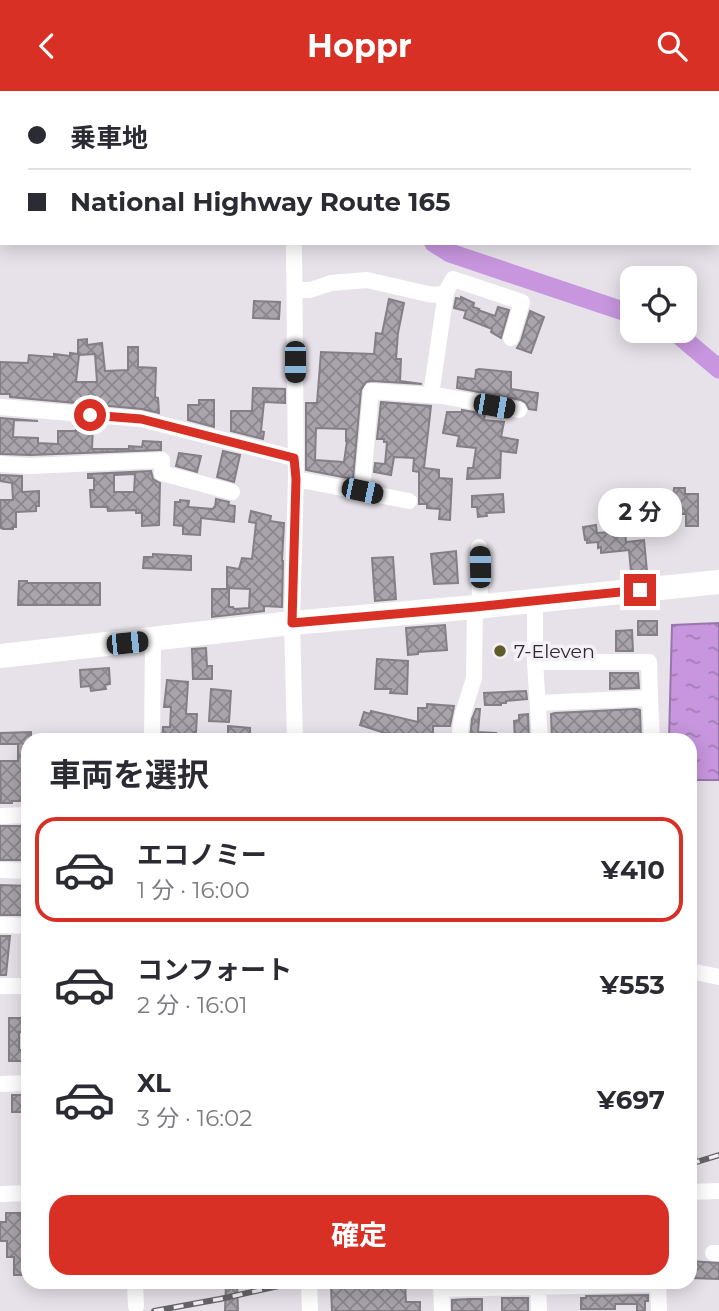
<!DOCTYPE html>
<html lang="ja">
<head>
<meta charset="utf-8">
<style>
	:root { --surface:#fff; --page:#f7f7f7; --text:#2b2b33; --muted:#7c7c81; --line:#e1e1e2; --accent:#d93025 }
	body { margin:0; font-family:Montserrat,"Noto Sans JP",sans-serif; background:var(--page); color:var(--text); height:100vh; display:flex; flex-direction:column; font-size:26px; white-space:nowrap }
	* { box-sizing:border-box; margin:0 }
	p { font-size:23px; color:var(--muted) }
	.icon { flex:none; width:38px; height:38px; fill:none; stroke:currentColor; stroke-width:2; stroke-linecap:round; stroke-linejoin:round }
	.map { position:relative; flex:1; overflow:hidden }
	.sheet { position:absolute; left:21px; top:642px; width:676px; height:556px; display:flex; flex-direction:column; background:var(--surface); border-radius:21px; box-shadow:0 4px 18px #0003 }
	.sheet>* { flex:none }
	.guide { position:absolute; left:0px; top:0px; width:719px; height:154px; box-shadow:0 4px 18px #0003; display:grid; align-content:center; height:154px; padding:0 28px; background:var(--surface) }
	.tools { position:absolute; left:620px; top:175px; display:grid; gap:14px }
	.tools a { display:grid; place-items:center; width:77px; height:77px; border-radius:14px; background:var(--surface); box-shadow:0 4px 18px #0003; font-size:35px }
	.end { position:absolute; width:32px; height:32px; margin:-16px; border:9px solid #d93025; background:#fff; box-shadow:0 0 0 4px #fff }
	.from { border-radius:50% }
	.bubble { position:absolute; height:49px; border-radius:21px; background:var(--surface); box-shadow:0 4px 18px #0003; font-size:23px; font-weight:700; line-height:49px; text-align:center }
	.car { position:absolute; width:21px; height:42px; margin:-21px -10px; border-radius:9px; box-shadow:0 0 5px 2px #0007; background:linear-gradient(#222 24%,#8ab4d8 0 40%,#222 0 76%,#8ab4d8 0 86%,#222 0) }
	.guide b { display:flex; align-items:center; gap:24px; height:66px; font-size:26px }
	.guide b+b { border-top:2px solid var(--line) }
	.guide i { width:18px; height:18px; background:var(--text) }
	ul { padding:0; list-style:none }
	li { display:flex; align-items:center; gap:21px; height:105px; margin:0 14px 10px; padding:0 14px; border:4px solid transparent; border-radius:21px }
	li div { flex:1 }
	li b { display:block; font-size:26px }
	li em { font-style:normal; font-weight:700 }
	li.on { border-color:var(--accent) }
	li>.icon { width:63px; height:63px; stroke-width:1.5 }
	h2 { padding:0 28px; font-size:32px; line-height:84px }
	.action { display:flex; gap:14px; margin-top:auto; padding:14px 28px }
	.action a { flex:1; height:80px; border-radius:21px; background:var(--accent); color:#fff; font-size:28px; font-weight:700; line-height:80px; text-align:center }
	header { display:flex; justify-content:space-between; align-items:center; height:91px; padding:0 28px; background:var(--accent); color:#fff; font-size:32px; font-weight:700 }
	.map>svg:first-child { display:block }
</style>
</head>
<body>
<header><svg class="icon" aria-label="back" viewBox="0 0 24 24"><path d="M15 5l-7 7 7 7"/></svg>Hoppr<svg class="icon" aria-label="search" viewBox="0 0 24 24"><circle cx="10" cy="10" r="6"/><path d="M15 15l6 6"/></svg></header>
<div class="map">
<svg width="719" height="1220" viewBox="0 0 719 1220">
	<defs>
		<pattern id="water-ripples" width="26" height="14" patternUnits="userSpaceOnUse" patternTransform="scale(1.75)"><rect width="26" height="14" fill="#c796de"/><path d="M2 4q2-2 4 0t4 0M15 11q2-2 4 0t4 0" fill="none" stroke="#a27bb4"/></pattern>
		<pattern id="building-cross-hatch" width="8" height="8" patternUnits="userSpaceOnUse" patternTransform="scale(1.75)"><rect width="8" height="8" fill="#a9a4ac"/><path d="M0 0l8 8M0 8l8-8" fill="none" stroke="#8a868c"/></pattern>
	</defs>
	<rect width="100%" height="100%" fill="#e7e2ea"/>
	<path fill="url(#water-ripples)" stroke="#9976a9" stroke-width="2" d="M719,532V689H690V649H669L672,534Z"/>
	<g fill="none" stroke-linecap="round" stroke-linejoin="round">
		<path stroke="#9976a9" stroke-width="3.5" d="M478,0V2
			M718,17L719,18"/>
		<path stroke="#c796de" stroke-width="19" d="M303,0L305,2
			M434,152L450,162L632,223
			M674,240L719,278"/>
	</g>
	<path fill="url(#building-cross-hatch)" stroke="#847f87" stroke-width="2" fill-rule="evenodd" d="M461,206L474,212L473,216L479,218L478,219L495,225L498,216L509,219L501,247L491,241L492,238L464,227L466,220L454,217L456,207L461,208Z
		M389,208L404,212L398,242L396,268H401L400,290L422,293L372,290L366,291L361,299L353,388L306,379V312H317L321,261L374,263L376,242L382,243ZM316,337L346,338V350H347L344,371L315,369Z
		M254,210L280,211L279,228L253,227Z
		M530,220L544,226L531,262L517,257L521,250Z
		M87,248V254L102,252L105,280L128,279V256H138V276L156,277L155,306L158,307L159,322L142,318L10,306V303H0V271L28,272L29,264L54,266V263L70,265V262L78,263V249ZM95,263L97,291H76L79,264Z
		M479,278L511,281V298L538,302L536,319L529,318L526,312L521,309L457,297L458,286L475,288L476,279Z
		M253,297L285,298V312L264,311L261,340L264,341L263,348L231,340V320H252Z
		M199,309H214V336L188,329V314H199Z
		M381,311L431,315L424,377L439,379V387L452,388L450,429L439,428L440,418L427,417V413H419V381L413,380L414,367L394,366L391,384L374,381L375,372L385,373L387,351H384V348H377Z
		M462,319L485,323L484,329L504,331L501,346L518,349L516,362L501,360L500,387L467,388L468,377H473L476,357L457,355L459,345L443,342L447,321H462Z
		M0,327L38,330L14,329L13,346L38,347V352L58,353V340H76L77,333L93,334L92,358H129V355L142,356L143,350L161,351V359L30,364L0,363Z
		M223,360L240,364L234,391L217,386Z
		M179,362L201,365L197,381L176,375Z
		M151,380L153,388L160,392L159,434L142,435V422H136V419L108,420L107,416H91L90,399H94V387H88V383ZM135,383L134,401H114V384Z
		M0,384L22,385V401L39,400V415H36V420L16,421V436H13V438H3L1,437L0,409H13L12,392L0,390Z
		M674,397H685V403H698V435H686V423H672Z
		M503,403L504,421L486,422L487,425L478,426L477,416H472V405Z
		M216,408L229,411L228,414L235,415L234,431L201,427L200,444L183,443V435L174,434L175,411H180V409L189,410L188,416L213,418L214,416H215Z
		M251,420L271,425L270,430L284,432L282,470H283L282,516L264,515V520L212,526V498H229V516H233L234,518L249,517L250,498L227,497V476L239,478L242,467L252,468L256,432L249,431Z
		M596,434L597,442L625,440L626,451L644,449L647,480L631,481L629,459L601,462V456L598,457V451L587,452V449H585L583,436Z
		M456,460L458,492L434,493L431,463Z
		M153,463L191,465V479L143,477L144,466H153Z
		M393,466L396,508L375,510L372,467Z
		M19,490H27V492H100V514H18Z
		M638,530H657V544H638Z
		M445,534L447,559L418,561V563L408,564L406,537Z
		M632,539L633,560H616V540Z
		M206,557L207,575H212V588H193L192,558Z
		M377,568L408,570L407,603L390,602L391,598H375Z
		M109,577L110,593L105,594L106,598L91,600L90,595L81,596L80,579Z
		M610,582H638L639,597L610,598Z
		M167,589L188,591L186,623H197L196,641H194L193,649H162L163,636H170L171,616H164Z
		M211,598L231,600L229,631L209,630Z
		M526,600L527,608L506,610V612H501V614H485L484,602Z
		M427,613L454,615L450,635H433V647L407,649L360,634L364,621L370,623L371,620L418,631V617H427Z
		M476,618H480L478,641L496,642L495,649H470L472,628Z
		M636,618L640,619L641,649H552L551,623L555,622Z
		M528,623L529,649H515L514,630L519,629V624Z
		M228,635L250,637V648L228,647Z
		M31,641V649H28V709L24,708V710H12V712H1L0,670H18V653H0V642Z
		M0,735H28V769H0Z
		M0,794L28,795V824H0Z
		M0,845H10L6,884H0Z
		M9,927H27V941H19V959H26V970H9Z
		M12,1004H28V1021H12Z
		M6,1122H20V1124H28V1184H14V1166H7V1150H0V1131H6Z
		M690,1170L719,1172V1188L690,1187Z
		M226,1192H237L238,1220H225Z
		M341,1192H405L406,1211H420V1220H332L331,1196H341Z
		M648,1204V1210H645V1220H637V1213H615V1218H581V1207H586V1205Z
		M502,1207H528V1220H502Z
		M470,1208H482V1220H452V1209Z"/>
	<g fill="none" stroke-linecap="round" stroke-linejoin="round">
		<path stroke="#fff" stroke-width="16" d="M286,2L287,0
			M294,152L296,388L292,532L295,649
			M295,199H310L331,192L367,189L428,203L438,204L446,201L453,188L522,211L511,247
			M431,304L446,201
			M0,316L141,328L294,367
			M0,373L30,375L162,369V382L232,401
			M296,388L409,410
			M362,400L371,300L442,305L519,319
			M479,456L480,515
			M535,509V571L540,649
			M535,571H649L650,607L538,612
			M650,607L652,649
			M152,649L153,549
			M459,649L462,626L474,587L475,516
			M0,725L28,724
			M0,779L28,780
			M0,834L28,835
			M690,880L719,886
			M0,895H28
			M0,993L28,992
			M690,1101L719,1100
			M0,1103L28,1102
			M713,1162H719
			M135,1192L136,1215
			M309,1192L310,1220
			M441,1192L442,1220
			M538,1192L539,1220
			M658,1192L659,1220
			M441,1198L658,1193"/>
		<path stroke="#fff" stroke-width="24" d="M0,565L292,532L475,516L719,491"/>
		<defs>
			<path id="rail" d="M690,1073L719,1064
				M154,1220L220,1208L292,1192"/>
		</defs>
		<use href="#rail" stroke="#676469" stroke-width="6"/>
		<use href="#rail" stroke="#f5eff7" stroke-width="3.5" stroke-dasharray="10" stroke-linecap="butt"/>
	</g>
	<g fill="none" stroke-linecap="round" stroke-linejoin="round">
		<path stroke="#d93025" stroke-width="9" d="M90,324L141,328L294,367L296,388L292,532L475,516L640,499"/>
	</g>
	<circle fill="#605c29" stroke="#f5eff7" stroke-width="2.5" cx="500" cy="560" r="7"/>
	<g text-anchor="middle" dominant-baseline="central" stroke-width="7" stroke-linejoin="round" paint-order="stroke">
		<g font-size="19" fill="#2d2b2e" stroke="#f5eff7" text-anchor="start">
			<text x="514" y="560">7-Eleven</text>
		</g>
	</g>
</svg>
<div class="tools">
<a><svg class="icon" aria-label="locate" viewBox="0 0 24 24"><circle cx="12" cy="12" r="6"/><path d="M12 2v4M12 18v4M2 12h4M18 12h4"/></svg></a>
</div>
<i class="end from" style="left:90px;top:324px"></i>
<i class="end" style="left:640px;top:499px"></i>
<div class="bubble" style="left:598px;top:397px;width:84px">2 分</div>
<i class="car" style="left:295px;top:271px;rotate:180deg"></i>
<i class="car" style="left:494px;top:315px;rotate:100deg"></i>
<i class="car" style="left:362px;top:400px;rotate:102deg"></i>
<i class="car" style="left:480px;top:476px;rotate:359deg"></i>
<i class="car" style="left:127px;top:552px;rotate:84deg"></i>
<div class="guide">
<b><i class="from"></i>乗車地</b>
<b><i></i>National Highway Route 165</b>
</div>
<section class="sheet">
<h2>車両を選択</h2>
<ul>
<li class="on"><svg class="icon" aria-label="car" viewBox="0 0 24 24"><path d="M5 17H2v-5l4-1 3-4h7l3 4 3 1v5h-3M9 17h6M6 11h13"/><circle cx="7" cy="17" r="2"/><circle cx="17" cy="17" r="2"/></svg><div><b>エコノミー</b><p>1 分 · 16:00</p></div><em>¥410</em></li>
<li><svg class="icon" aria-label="car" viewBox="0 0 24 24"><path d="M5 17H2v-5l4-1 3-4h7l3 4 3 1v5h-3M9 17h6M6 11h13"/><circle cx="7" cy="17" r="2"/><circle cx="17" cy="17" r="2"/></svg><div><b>コンフォート</b><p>2 分 · 16:01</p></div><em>¥553</em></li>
<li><svg class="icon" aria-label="car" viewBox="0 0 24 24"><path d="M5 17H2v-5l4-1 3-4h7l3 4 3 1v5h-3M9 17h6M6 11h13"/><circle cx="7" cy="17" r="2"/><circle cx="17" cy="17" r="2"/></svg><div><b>XL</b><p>3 分 · 16:02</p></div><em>¥697</em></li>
</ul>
<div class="action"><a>確定</a></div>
</section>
</div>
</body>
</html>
